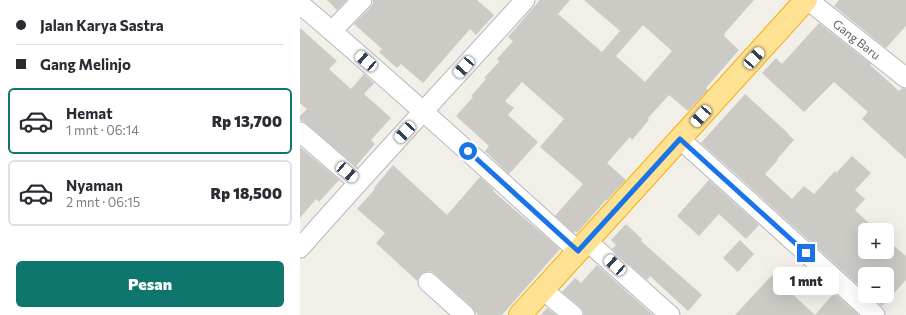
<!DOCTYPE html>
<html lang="id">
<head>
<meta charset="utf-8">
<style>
	:root { --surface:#fff; --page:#f7f7f7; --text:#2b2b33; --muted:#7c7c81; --line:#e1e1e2; --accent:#0f766e }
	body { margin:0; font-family:Commissioner,sans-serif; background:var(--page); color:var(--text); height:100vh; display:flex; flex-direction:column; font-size:15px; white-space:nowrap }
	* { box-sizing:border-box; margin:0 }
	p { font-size:13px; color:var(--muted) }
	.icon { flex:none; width:22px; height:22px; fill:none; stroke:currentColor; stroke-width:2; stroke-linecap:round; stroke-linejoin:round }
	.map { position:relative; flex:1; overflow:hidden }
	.details { display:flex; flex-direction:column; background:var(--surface); width:300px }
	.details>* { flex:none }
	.hud { display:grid; align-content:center; height:88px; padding:0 16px; background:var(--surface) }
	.controls { position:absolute; left:558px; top:223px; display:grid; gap:8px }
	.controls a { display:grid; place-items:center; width:36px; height:36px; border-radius:6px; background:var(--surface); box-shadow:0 4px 16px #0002; font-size:20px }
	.end { position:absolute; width:18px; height:18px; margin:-9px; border:5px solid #1a73e8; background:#fff; box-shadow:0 0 0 2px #fff }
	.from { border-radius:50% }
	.bubble { position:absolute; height:28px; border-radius:6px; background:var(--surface); box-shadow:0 4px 16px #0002; font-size:13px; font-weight:800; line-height:28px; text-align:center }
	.car { position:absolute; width:12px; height:24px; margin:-12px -6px; border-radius:5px; box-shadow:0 0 3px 1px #0007; background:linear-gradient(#fff 24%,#345 0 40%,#fff 0 76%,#345 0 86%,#fff 0) }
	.hud b { display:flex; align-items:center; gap:14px; height:38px; font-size:15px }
	.hud b+b { border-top:1px solid var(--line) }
	.hud i { width:10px; height:10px; background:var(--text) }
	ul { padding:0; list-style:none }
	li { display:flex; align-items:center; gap:12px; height:66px; margin:0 8px 6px; padding:0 8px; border:2px solid var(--line); border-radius:6px }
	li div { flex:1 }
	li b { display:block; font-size:15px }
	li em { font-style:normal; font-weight:800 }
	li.current { border-color:var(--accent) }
	li>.icon { width:36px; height:36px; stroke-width:1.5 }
	.cta { display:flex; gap:8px; margin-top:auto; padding:8px 16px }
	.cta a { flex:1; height:46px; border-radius:6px; background:var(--accent); color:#fff; font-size:16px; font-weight:800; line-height:46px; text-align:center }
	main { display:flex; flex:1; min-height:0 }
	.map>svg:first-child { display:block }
</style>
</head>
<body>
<main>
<section class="details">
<div class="hud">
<b><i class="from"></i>Jalan Karya Sastra</b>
<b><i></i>Gang Melinjo</b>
</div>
<ul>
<li class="current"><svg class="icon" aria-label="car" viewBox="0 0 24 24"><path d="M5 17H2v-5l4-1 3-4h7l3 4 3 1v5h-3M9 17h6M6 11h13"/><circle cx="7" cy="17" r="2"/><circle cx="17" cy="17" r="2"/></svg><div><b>Hemat</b><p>1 mnt · 06:14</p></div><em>Rp 13,700</em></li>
<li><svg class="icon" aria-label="car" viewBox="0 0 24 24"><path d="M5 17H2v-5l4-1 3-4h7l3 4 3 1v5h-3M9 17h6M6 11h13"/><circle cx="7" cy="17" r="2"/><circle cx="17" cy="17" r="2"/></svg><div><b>Nyaman</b><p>2 mnt · 06:15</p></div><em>Rp 18,500</em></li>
</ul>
<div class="cta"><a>Pesan</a></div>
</section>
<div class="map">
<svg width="606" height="315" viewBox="0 0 606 315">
	<rect width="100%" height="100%" fill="#f1efe8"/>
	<path fill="#cccac5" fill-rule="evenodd" d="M27,0H47L37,10Z
		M73,0H177L194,15L176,35L170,29L123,83L101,64L97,68L79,52L82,49L54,24L70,8L73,3Z
		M240,0H270L258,14L302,52L320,31L284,0H454L424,34L425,35L424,36L439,50L406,88L408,90L388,111L369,95L348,118L349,120L332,140L330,137L307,163L326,180L307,200H306L277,233L275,231L274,233L255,216L283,184L240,147L264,119L222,82L205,101L214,108L208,115L238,142L209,174L185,151L189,146L156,116L173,97L171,96L186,79L184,78L199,62L197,59L213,41L208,37ZM343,25L372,51L345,82L316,56Z
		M539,0H606V26L586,48L534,6Z
		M519,23L571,64L570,65L599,91L602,88L606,89V159L562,119L568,112L534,82L504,112L462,73L476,58L482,64Z
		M0,28L37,61L29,69L51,89L64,74L74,83L64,94L91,118L71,140L75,144L56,166L7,124L2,121H0V116L7,109L0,103Z
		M445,94L489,134H488L494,140L477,159L478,160L465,174L492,199L504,186L514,194L535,171L536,173L552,156L571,173L555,190L565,199L555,210L576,230H565V252H587V240L606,256V280L582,306L570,296H587V274H565V291L401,143Z
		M0,147L39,180L19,202L16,199L0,218Z
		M93,165L147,215L180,177L194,190L193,191L260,249L202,315H178L176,313L172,307L135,274L130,271L124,272L120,275L117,281L76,243L85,233L57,209L75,189L74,188Z
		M409,180L459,225L446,239L419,214L399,236L377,216Z
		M326,224L342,239L341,241L402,295L388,311L350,276L347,280L312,249L316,245L311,240Z
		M440,240L454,254L438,272L423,258Z
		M297,265L353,315H284L283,311L280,307L262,292L275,278L281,283Z
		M472,275L515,315L534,293L559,315H435Z
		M247,308L256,315H241Z"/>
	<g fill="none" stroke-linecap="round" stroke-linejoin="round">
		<defs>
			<path id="street" d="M508,0L606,78
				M0,4C95,84 186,168 278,251
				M32,31L62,0
				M0,132L58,182
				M380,139L575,315
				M287,241L370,315
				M0,248C74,164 150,83 225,0
				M128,282L165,315
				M243,290L273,315"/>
			<path id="highway" d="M220,315L506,0"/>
		</defs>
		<use href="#street" stroke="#b5b8bc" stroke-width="21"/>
		<use href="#highway" stroke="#f9ab00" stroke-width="24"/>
		<use href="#street" stroke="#fff" stroke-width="19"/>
		<use href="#highway" stroke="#fde293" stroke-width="22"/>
	</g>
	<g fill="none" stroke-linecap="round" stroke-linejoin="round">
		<path stroke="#1a73e8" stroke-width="5" d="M168,151L278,251L380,139L506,253"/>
	</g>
	<g text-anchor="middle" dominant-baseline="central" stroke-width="3" stroke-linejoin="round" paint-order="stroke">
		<g font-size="12" fill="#5f6368" stroke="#fff">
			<text transform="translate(557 39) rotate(38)">Gang Baru</text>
		</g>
	</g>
</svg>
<div class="controls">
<a>+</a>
<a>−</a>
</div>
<i class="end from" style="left:168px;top:151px"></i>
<i class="end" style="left:506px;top:253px"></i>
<div class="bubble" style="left:473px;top:267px;width:66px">1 mnt</div>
<i class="car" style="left:454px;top:58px;rotate:42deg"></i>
<i class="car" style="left:66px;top:61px;rotate:311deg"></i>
<i class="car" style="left:164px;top:67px;rotate:222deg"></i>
<i class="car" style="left:401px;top:116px;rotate:222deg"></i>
<i class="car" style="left:105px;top:132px;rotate:223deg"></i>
<i class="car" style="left:47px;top:172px;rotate:131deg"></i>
<i class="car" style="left:315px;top:265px;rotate:312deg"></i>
</div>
</main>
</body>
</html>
